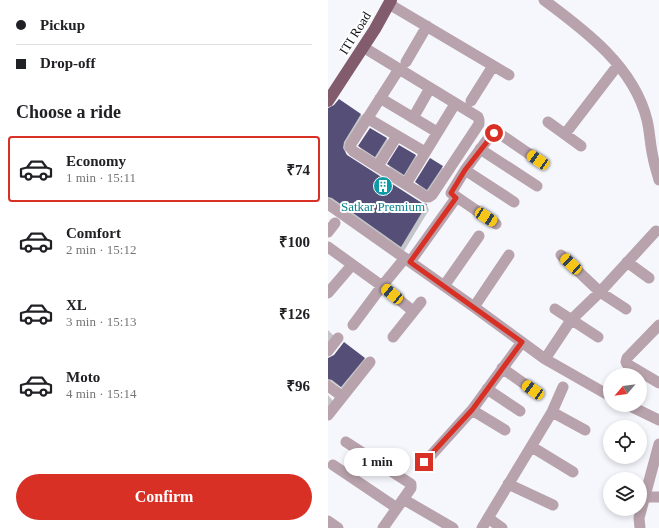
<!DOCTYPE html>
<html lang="en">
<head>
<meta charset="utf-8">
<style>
	:root { --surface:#fff; --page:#f6f6f6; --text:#202124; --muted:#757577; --line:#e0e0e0; --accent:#d93025 }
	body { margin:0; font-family:"Times New Roman",serif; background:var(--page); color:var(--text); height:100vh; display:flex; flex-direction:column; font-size:15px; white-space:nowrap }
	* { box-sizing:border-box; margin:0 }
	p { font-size:13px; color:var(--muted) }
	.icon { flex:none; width:22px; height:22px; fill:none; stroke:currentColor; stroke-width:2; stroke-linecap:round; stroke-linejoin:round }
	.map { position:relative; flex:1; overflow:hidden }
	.drawer { display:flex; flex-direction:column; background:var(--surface); width:328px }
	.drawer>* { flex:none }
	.banner { display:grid; align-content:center; height:88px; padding:0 16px; background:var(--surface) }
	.needle { width:26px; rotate:242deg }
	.buttons { position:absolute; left:275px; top:368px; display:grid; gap:8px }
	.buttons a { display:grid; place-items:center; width:44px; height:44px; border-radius:50%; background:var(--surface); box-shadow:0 2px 6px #0003; font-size:20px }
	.end { position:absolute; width:18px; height:18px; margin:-9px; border:5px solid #d93025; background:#fff; box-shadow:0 0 0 2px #fff }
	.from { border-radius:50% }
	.bubble { position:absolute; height:28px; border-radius:14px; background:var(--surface); box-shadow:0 2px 6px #0003; font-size:13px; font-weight:800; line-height:28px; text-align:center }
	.car { position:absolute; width:12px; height:24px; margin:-12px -6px; border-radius:5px; box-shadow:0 0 3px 1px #0007; background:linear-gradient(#f5c518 24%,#345 0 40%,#f5c518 0 76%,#345 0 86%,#f5c518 0) }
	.banner b { display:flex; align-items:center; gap:14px; height:38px; font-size:15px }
	.banner b+b { border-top:1px solid var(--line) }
	.banner i { width:10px; height:10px; background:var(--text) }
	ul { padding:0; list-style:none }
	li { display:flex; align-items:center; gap:12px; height:66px; margin:0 8px 6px; padding:0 8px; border:2px solid transparent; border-radius:4px }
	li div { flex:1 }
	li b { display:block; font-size:15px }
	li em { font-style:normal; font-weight:800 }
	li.selected { border-color:var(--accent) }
	li>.icon { width:36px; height:36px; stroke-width:1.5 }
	h2 { padding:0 16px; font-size:18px; line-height:48px }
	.cta { display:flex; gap:8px; margin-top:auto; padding:8px 16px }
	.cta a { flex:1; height:46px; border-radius:24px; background:var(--accent); color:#fff; font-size:16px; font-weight:800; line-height:46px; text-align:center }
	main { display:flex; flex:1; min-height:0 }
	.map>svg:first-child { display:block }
</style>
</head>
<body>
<main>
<section class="drawer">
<div class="banner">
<b><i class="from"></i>Pickup</b>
<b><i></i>Drop-off</b>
</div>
<h2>Choose a ride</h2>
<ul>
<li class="selected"><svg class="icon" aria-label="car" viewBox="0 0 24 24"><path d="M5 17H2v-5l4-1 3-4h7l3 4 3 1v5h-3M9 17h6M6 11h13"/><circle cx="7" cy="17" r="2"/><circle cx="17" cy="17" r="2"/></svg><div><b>Economy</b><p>1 min · 15:11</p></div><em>₹74</em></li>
<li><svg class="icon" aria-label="car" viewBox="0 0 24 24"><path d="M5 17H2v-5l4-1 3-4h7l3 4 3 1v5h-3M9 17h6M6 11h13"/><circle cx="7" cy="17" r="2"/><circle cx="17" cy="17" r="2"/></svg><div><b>Comfort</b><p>2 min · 15:12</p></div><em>₹100</em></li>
<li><svg class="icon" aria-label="car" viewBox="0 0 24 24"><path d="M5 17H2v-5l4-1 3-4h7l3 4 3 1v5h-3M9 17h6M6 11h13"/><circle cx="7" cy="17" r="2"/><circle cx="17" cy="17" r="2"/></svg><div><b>XL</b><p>3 min · 15:13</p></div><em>₹126</em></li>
<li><svg class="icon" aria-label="car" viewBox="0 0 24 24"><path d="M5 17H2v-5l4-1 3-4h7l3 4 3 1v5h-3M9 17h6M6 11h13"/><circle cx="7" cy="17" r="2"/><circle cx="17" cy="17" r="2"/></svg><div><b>Moto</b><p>4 min · 15:14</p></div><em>₹96</em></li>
</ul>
<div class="cta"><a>Confirm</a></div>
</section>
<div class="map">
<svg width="331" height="528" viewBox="0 0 331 528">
	<rect width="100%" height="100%" fill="#f6f7fd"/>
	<path fill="#0003" d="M11,100L33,115L36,119L19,147L17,154L19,156L94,204L99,205L101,210L76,251L0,203V109L4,108Z
		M42,129L59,139L61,144L50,161L34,151L31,146Z
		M87,155L90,160L78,179L63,169L60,164Z
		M114,167L117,172L102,194L91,187L89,182Z
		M0,330L6,336L0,344Z
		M36,358L37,360L15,389L3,381H0V359Z
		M0,395L5,401L0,408Z"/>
	<path fill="#554f77" d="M11,99L33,114L16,142L15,148L19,155L94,203L99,204L73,247L4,198L0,197V108L6,105Z
		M42,128L59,138L47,157L30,146Z
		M71,145L88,155L76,175L59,164Z
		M102,158L115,166L99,190L87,182Z
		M16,342L37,358L13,387L4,380L0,379V358L6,355Z"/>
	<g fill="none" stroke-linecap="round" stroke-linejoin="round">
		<path stroke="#b8a2ab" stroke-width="11" d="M216,0C258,31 306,67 319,120C322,132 322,145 325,157C326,164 329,172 331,180
			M61,4L181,75
			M35,47L150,117L151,120V124L104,195L101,197H98L25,151L22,147L23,144L71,69
			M78,62L99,26
			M52,98L109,132
			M143,101L165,66
			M39,118L97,152
			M85,118L102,88
			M220,122L253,146
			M237,134L290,65
			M152,149L209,186
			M50,166L69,136
			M137,170L186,202
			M78,184L127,104
			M0,204L146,307L217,359L282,396
			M168,224L123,193L137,170L162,136L166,133L169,132L210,160
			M0,232L7,223
			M0,247L54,286L85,311
			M233,255L272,292L298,309
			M82,262L128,198
			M299,262L321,278
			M116,286L151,236
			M0,293L24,265
			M146,307L181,255
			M227,309L270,337
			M25,325L54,286L77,258
			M331,325L299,358L298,362L299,364L331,383
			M65,337L93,302
			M0,351L10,338
			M217,359L243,320L272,292L328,231
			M174,368L205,390
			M0,386L14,396
			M159,389L192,411
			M300,405L331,420
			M144,410L177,430
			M224,412L257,430
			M0,415L42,362
			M18,442L83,484V488L55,528
			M204,447L245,472
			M97,462L144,410L194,342
			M5,465L69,508
			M180,484L225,505
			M317,497H331
			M75,499L125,528
			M160,518L174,528
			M0,521L10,528
			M154,528L224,412L235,387
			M312,528L311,518L331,444"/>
		<path stroke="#825c6c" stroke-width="12" d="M0,101L47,29L63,0"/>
	</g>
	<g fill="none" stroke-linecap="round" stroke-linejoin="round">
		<path stroke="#d93025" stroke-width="5" d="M96,462L144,410L194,342L82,262L128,198L123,193L137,170L166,133"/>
	</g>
	<defs>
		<symbol id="building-disc" viewBox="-11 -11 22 22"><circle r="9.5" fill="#0f9aa8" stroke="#fff"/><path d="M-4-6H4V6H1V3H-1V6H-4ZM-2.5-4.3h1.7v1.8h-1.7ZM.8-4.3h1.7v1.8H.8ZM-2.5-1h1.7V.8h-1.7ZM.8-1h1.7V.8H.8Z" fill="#fff"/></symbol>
	</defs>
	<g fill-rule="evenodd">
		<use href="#building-disc" x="44" y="175" width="22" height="22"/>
	</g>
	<g text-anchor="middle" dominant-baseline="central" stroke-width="4" stroke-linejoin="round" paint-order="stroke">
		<g font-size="13" fill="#101114" stroke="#fff">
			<text transform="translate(27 33) rotate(-58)">ITI Road</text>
		</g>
		<g font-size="13" fill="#0d838f" stroke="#fff">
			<text x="55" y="206">Satkar Premium</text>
		</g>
	</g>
</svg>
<div class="buttons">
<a><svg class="needle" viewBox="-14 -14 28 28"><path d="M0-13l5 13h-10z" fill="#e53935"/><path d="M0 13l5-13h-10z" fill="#757577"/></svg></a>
<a><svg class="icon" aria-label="locate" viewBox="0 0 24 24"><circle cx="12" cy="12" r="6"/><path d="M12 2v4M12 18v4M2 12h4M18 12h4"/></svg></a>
<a><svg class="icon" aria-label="layers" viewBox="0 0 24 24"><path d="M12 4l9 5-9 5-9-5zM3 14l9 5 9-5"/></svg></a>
</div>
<i class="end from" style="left:166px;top:133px"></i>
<i class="end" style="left:96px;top:462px"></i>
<div class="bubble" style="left:16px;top:448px;width:66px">1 min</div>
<i class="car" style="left:210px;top:160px;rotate:304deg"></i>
<i class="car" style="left:158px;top:217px;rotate:123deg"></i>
<i class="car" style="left:243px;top:264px;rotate:313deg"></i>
<i class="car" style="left:64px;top:294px;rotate:309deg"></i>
<i class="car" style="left:205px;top:390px;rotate:305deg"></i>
</div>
</main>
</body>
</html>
